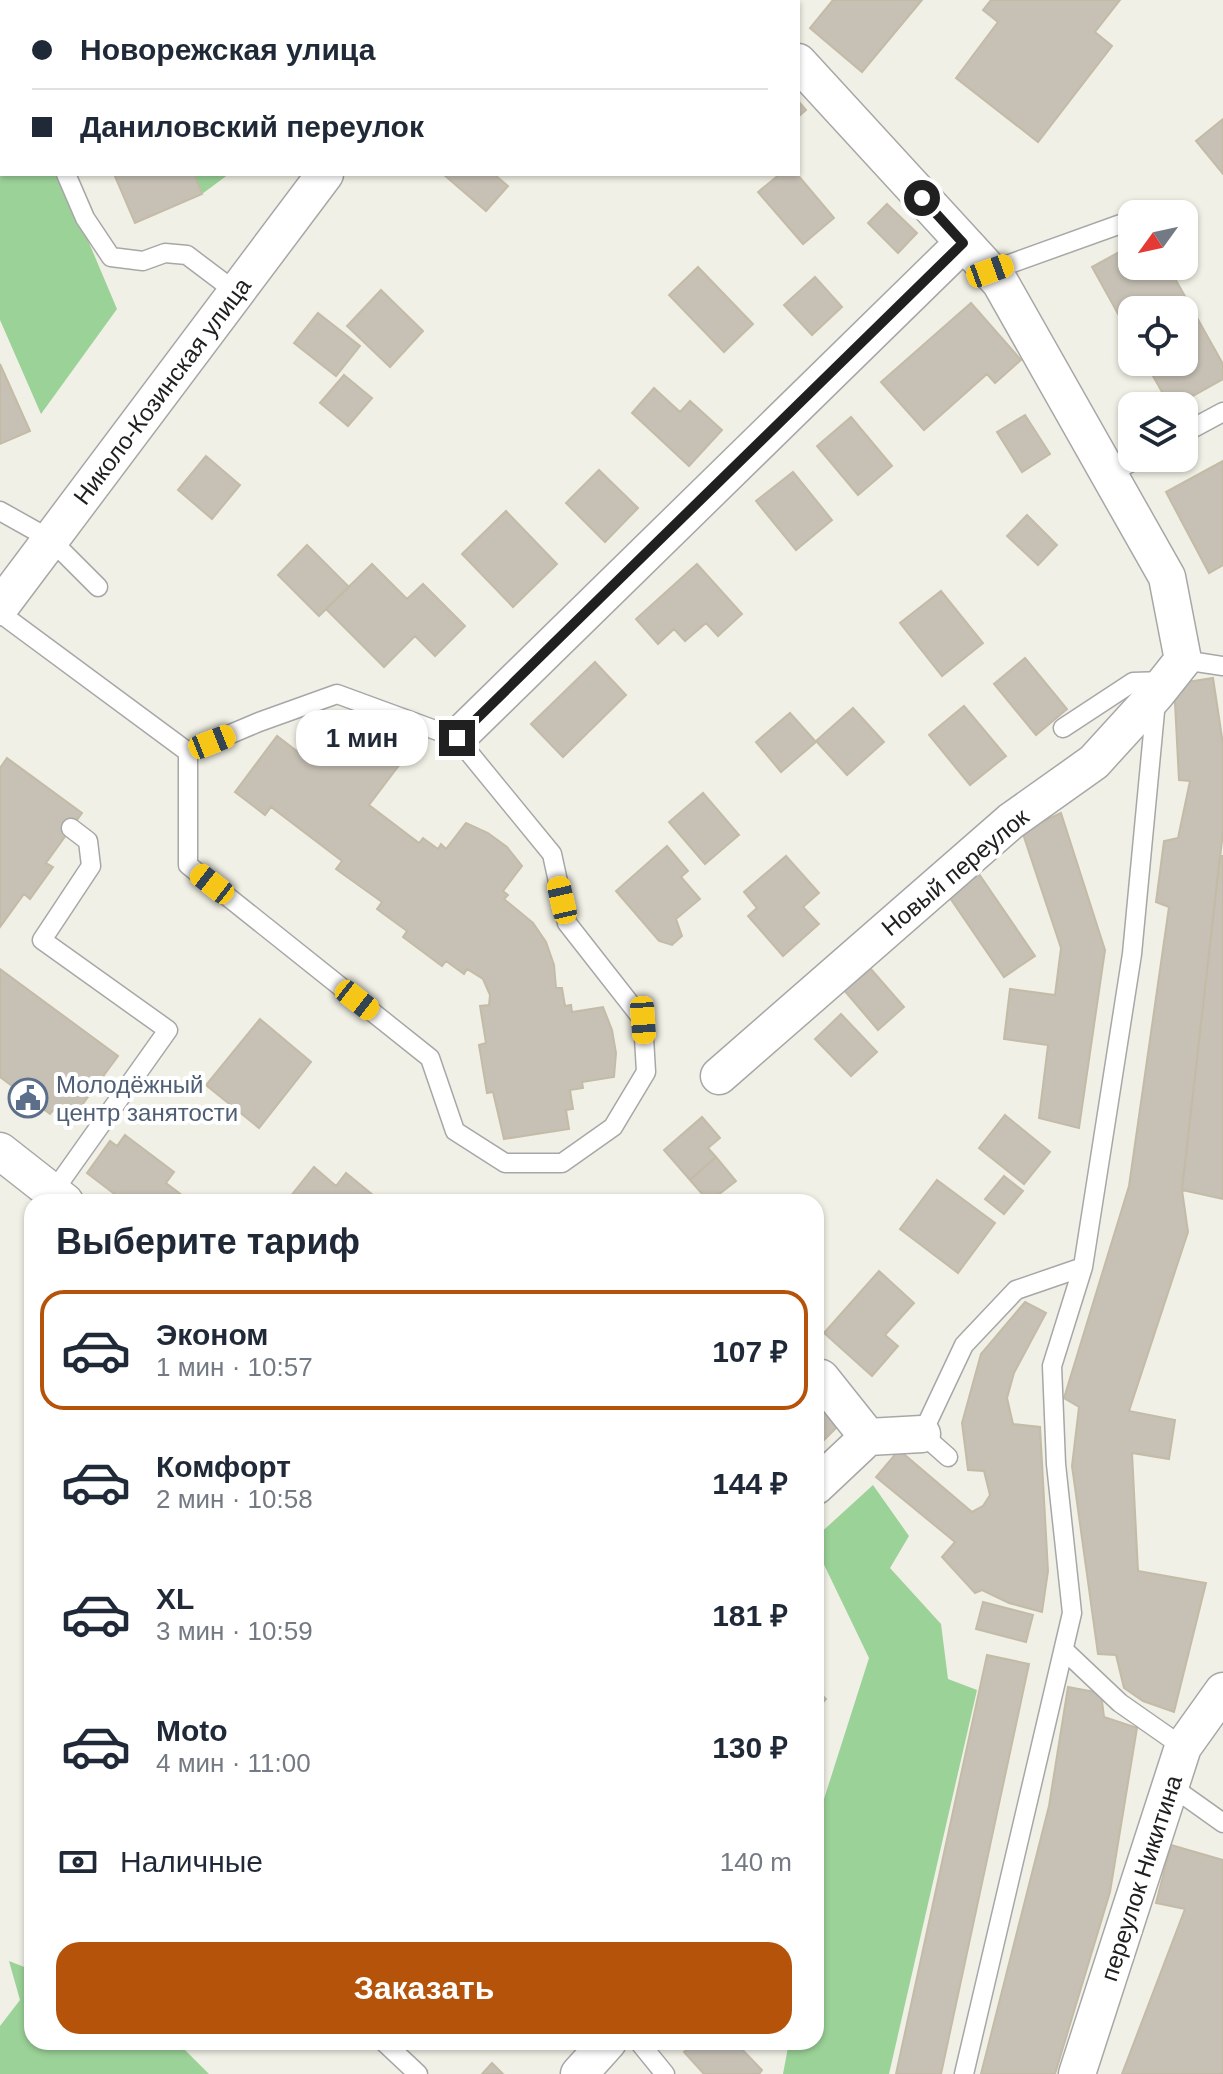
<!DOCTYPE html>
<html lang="ru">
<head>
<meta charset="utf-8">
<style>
	:root { --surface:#fff; --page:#f2f2f3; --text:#1f2937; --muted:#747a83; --line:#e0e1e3; --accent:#b45309 }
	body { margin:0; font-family:Helvetica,sans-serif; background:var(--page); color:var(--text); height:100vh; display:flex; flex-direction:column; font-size:30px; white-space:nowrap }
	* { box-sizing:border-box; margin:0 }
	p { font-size:26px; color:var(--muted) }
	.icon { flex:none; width:44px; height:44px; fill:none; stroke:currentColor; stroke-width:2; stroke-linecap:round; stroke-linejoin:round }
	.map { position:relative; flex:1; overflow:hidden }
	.details { position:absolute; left:24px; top:1194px; width:800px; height:856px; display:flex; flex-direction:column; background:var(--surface); border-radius:24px; box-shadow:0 2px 6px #0004 }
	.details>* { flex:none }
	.hud { position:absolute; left:0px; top:0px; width:800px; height:176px; box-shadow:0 2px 6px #0004; display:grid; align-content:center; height:176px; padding:0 32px; background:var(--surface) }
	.needle { width:52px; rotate:237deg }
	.fabs { position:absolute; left:1118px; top:200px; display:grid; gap:16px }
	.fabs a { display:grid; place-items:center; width:80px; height:80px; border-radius:16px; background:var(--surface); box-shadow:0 2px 6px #0004; font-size:40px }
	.end { position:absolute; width:36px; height:36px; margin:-18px; border:10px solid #202020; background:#fff; box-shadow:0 0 0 4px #fff }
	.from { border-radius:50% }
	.bubble { position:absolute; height:56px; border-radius:24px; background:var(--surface); box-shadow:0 2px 6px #0004; font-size:26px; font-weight:700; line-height:56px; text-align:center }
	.car { position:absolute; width:24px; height:48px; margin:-24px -12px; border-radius:10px; box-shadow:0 0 6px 2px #0007; background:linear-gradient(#f5c518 24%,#345 0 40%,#f5c518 0 76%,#345 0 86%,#f5c518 0) }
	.hud b { display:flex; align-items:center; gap:28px; height:76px; font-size:30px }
	.hud b+b { border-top:2px solid var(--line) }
	.hud i { width:20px; height:20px; background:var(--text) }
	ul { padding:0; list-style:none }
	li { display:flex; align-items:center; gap:24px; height:120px; margin:0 16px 12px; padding:0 16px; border:4px solid transparent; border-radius:24px }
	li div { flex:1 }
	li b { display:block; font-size:30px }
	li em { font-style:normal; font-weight:700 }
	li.selected { border-color:var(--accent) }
	li>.icon { width:72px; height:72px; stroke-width:1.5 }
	h2 { padding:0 32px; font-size:36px; line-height:96px }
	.pay { display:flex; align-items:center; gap:20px; height:88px; padding:0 32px; font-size:30px }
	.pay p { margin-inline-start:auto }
	.action { display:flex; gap:16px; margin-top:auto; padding:16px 32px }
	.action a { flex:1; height:92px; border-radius:24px; background:var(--accent); color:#fff; font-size:32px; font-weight:700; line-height:92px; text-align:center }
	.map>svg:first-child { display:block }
</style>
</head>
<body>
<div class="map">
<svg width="1223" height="2074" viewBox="0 0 1223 2074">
	<rect width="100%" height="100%" fill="#f1f0e6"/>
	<path fill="#9bd298" d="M116,0H278L277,2Z
		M0,30L2,174H60L117,309L41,414L0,320Z
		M193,174H229L202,194Z
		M873,1485L909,1536L890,1568L941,1624L948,1679L977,1690L889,2074H783L789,2042H816V1890L822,1859L816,1858V1824L869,1658L816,1548V1537Z
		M9,1961L32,1970V2042H108L111,2048H183L209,2074H0V2026L20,2000Z"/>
	<path fill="#c6c0b5" stroke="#c4bba7" stroke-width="2" d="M39,0H119L120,2H40Z
		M552,0H634L551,2Z
		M833,0H922L862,72L810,28Z
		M991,0H1120L1095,32L1112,46L1038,142L956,78L998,22L983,10Z
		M798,101L806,110L798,117Z
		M1223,119V174L1196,141Z
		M114,174H194L202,194L135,223Z
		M443,174H494L508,186L486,211Z
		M780,174H797L834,218L803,244L758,192Z
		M887,204L917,233L898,253L868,223Z
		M1132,245V266H1168L1223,364V379L1175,406H1170L1145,362H1184V310H1132V339L1092,267Z
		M698,267L753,324L724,352L669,295Z
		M815,277L842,307L812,335L784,305Z
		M381,290L423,331L390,367L347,326Z
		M971,303L1021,360L995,383L987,374L924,430L881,382Z
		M318,313L360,346L336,376L294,343Z
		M0,364L30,431L0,444Z
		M344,375L372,398L348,426L320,403Z
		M654,388L680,412L690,401L722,430L689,466L632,413Z
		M1025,415L1050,454L1022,472L997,432Z
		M851,417L892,466L858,495L817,446Z
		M206,456L240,485L212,519L178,490Z
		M1223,461V565L1209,573L1166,492Z
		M599,470L638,508L605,542L566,503Z
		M793,472L832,520L796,550L756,501Z
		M506,511L557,564L513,607L462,554Z
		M1027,515L1057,545L1038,565L1007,536Z
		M307,545L349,587L319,616L278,575Z
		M372,564L407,599L423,584L465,626L435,656L415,636L384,667L326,609Z
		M697,564L742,614L718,636L706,623L685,641L674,629L658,644L636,619Z
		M941,591L983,643L942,676L900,623Z
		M1025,658L1067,709L1036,735L994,684Z
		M595,662L626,695L563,757L531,724Z
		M1213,678L1223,744V832L1182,1190L1188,1232L1129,1411L1175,1420L1169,1459L1132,1453L1138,1571L1206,1583L1174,1712L1143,1701L1124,1688L1116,1655L1098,1654L1072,1466L1079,1407L1064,1398L1129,1186L1169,907L1156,902L1164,841L1178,838L1190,781L1179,780L1174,684Z
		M964,706L1006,756L970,785L929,735Z
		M853,708L884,742L847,775L816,741Z
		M790,713L816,742L781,772L756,742Z
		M347,723L400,764L369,805L419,843L423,838L438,849L441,844L446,849L466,823L488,833L507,847L522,866L503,891L508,895L504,899L533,923L546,942L554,965L556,988H562L565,1006L571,1005L572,1012L603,1007L612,1030L616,1053L614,1077L582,1082L583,1088L570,1090L573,1109L566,1110L569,1129L504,1139L493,1092L487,1093L479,1045L486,1043L480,1006L489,1005L490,995L483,979L467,969L464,974L446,961L442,966L403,937L407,931L377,909L382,902L336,869L342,861L271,807L265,815L235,792L277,736L315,765Z
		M7,758L82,813L46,863L53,867L30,899L24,894L0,927V768Z
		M703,793L739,835L705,864L669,822Z
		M1061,813L1105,950L1079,1128L1039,1118L1048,1045L1004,1039L1010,989L1055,995L1061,948L1022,831Z
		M667,846L688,871L681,877L700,899L676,919L682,936L672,945L659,941L616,891Z
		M786,856L819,893L803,907L819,924L783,956L748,916L757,908L744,892Z
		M1220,856H1223V1199L1182,1190Z
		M979,874L1035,956L1004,977L948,895Z
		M870,968L904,1007L878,1030L844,990Z
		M0,969L118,1056L71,1120L55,1108L50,1114L0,1077Z
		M841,1014L877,1052L851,1076L815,1039Z
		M260,1019L311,1062L259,1128L206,1085Z
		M1005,1115L1050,1152L1024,1184L979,1148Z
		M702,1117L720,1138L708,1148L716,1157L690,1180L664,1150Z
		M125,1135L174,1172L166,1183L191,1202H125L87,1173L110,1141L117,1146Z
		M716,1157L736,1181L709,1202L690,1180Z
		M314,1167L336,1186L346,1173L374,1196L369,1202H286Z
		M1004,1176L1023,1191L1004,1214L985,1199Z
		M937,1180L995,1223L958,1273L900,1229Z
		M879,1271L914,1303L885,1335L898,1346L872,1376L824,1333Z
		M1025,1302L1046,1313L1014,1373L1007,1398L1013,1424L1040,1427L1048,1571L1042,1612L1009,1603L982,1590L975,1593L942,1557L955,1542L876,1477L899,1450L972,1512L983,1506L990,1495L984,1471L968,1470L962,1423L981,1354Z
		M816,1401L840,1424L816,1448Z
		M983,1602L1033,1615L1026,1642L976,1629Z
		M987,1655L1029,1664L941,2074H896Z
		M1068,1687L1101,1693L1104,1717L1137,1728L1110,1892L1055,2074H981L1049,1806Z
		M816,1689L826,1699L816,1710Z
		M1171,1845L1223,1860V2074H1122L1185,1909L1156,1903Z
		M694,2042H735L762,2070L759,2074H704L684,2052Z
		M492,2063L503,2074H482Z"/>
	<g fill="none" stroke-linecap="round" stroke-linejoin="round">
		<defs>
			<path id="service" d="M279,0L284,2
				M0,24L2,28
				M66,174L85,218L111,257L143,261L165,253L187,255L236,292
				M990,271L1132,220
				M1184,433L1223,412
				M1109,474L1139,458
				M0,511L50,539L98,587
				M0,613L188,752
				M1183,660L1223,666
				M337,694L457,738L552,854L567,923L643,1020L646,1072L613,1127L562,1163H505L455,1131L430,1058L188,865V752L259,722Z
				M1063,728L1133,682L1164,681
				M53,1192L168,1030L42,940L91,866L88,841L71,828
				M948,1457L922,1434L964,1345L1016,1290L1083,1267L1132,954L1156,701
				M1065,1651L1120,1703L1183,1747
				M1171,1786L1223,1823
				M384,2042L418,2074
				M639,2042L665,2074
				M964,2074L1072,1613L1056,1464L1052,1366L1083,1267"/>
			<path id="minor" d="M742,0L744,2
				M454,2L456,0
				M0,607L325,174
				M457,738L963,243
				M719,1076L1011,821L1094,762L1156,694L1183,660L1167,577L1000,282L798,62
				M0,1151L65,1202
				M868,1437L922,1434
				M816,1486L868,1437L821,1378
				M579,2074L608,2042
				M1077,2074L1183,1747L1223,1691"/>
		</defs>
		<use href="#service" stroke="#a7a7a7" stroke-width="21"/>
		<use href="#minor" stroke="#a7a7a7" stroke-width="39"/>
		<use href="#service" stroke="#fff" stroke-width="18"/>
		<use href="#minor" stroke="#fff" stroke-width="36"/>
	</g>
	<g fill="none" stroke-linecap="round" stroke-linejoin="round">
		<path stroke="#202020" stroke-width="10" d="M457,738L963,243L922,198"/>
	</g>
	<defs>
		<symbol id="civic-ring" viewBox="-11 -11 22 22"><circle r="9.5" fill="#fff" stroke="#5c6f8a" stroke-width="1.5"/><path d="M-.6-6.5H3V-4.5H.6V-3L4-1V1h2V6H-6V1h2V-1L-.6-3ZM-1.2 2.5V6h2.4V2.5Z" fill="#5c6f8a"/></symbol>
	</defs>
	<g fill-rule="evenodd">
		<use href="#civic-ring" x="6" y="1076" width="44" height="44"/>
	</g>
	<g text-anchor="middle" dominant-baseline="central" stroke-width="8" stroke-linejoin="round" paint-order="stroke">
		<g font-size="24" fill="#202020" stroke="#fff">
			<text transform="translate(162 391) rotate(-53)">Николо-Козинская улица</text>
			<text transform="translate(955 872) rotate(-40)">Новый переулок</text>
			<text transform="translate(1141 1878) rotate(-72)">переулок Никитина</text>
		</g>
		<g font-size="24" fill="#4e5e75" stroke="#fff" text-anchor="start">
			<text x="56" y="1084">Молодёжный<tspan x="56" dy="28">центр занятости</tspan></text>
		</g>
	</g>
</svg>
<div class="fabs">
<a><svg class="needle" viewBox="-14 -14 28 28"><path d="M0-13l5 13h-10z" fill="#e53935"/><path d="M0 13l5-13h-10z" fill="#747a83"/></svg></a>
<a><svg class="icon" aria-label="locate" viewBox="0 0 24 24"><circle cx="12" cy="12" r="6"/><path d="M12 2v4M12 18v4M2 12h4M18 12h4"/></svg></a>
<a><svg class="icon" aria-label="layers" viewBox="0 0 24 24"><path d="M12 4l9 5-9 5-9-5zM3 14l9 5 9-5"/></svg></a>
</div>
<i class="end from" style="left:922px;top:198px"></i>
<i class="end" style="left:457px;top:738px"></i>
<div class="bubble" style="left:296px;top:710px;width:132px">1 мин</div>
<i class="car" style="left:990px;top:271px;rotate:70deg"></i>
<i class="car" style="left:212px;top:742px;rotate:68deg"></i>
<i class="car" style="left:212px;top:884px;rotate:308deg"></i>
<i class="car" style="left:562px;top:900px;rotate:347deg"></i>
<i class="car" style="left:357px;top:1000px;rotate:128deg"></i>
<i class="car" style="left:643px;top:1020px;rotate:176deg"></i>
<div class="hud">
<b><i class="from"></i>Новорежская улица</b>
<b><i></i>Даниловский переулок</b>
</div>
<section class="details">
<h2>Выберите тариф</h2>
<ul>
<li class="selected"><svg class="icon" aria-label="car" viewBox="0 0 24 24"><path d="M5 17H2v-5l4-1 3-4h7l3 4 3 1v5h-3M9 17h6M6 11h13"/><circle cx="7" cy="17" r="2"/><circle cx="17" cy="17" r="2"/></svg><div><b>Эконом</b><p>1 мин · 10:57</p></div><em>107 ₽</em></li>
<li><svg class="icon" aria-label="car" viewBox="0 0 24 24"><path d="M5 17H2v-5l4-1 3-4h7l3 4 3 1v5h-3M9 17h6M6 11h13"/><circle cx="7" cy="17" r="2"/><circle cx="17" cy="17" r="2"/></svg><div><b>Комфорт</b><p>2 мин · 10:58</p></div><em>144 ₽</em></li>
<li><svg class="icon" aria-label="car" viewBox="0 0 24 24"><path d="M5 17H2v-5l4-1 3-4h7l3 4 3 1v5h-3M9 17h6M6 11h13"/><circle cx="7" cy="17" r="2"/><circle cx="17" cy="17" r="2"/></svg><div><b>XL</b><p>3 мин · 10:59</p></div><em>181 ₽</em></li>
<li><svg class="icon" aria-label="car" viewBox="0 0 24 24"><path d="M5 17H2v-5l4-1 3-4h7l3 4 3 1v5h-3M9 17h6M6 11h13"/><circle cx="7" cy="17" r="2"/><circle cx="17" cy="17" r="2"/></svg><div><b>Moto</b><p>4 мин · 11:00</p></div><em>130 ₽</em></li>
</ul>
<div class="pay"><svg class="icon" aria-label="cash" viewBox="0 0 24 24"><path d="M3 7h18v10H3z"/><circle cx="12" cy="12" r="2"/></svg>Наличные<p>140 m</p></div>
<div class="action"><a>Заказать</a></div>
</section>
</div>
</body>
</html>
